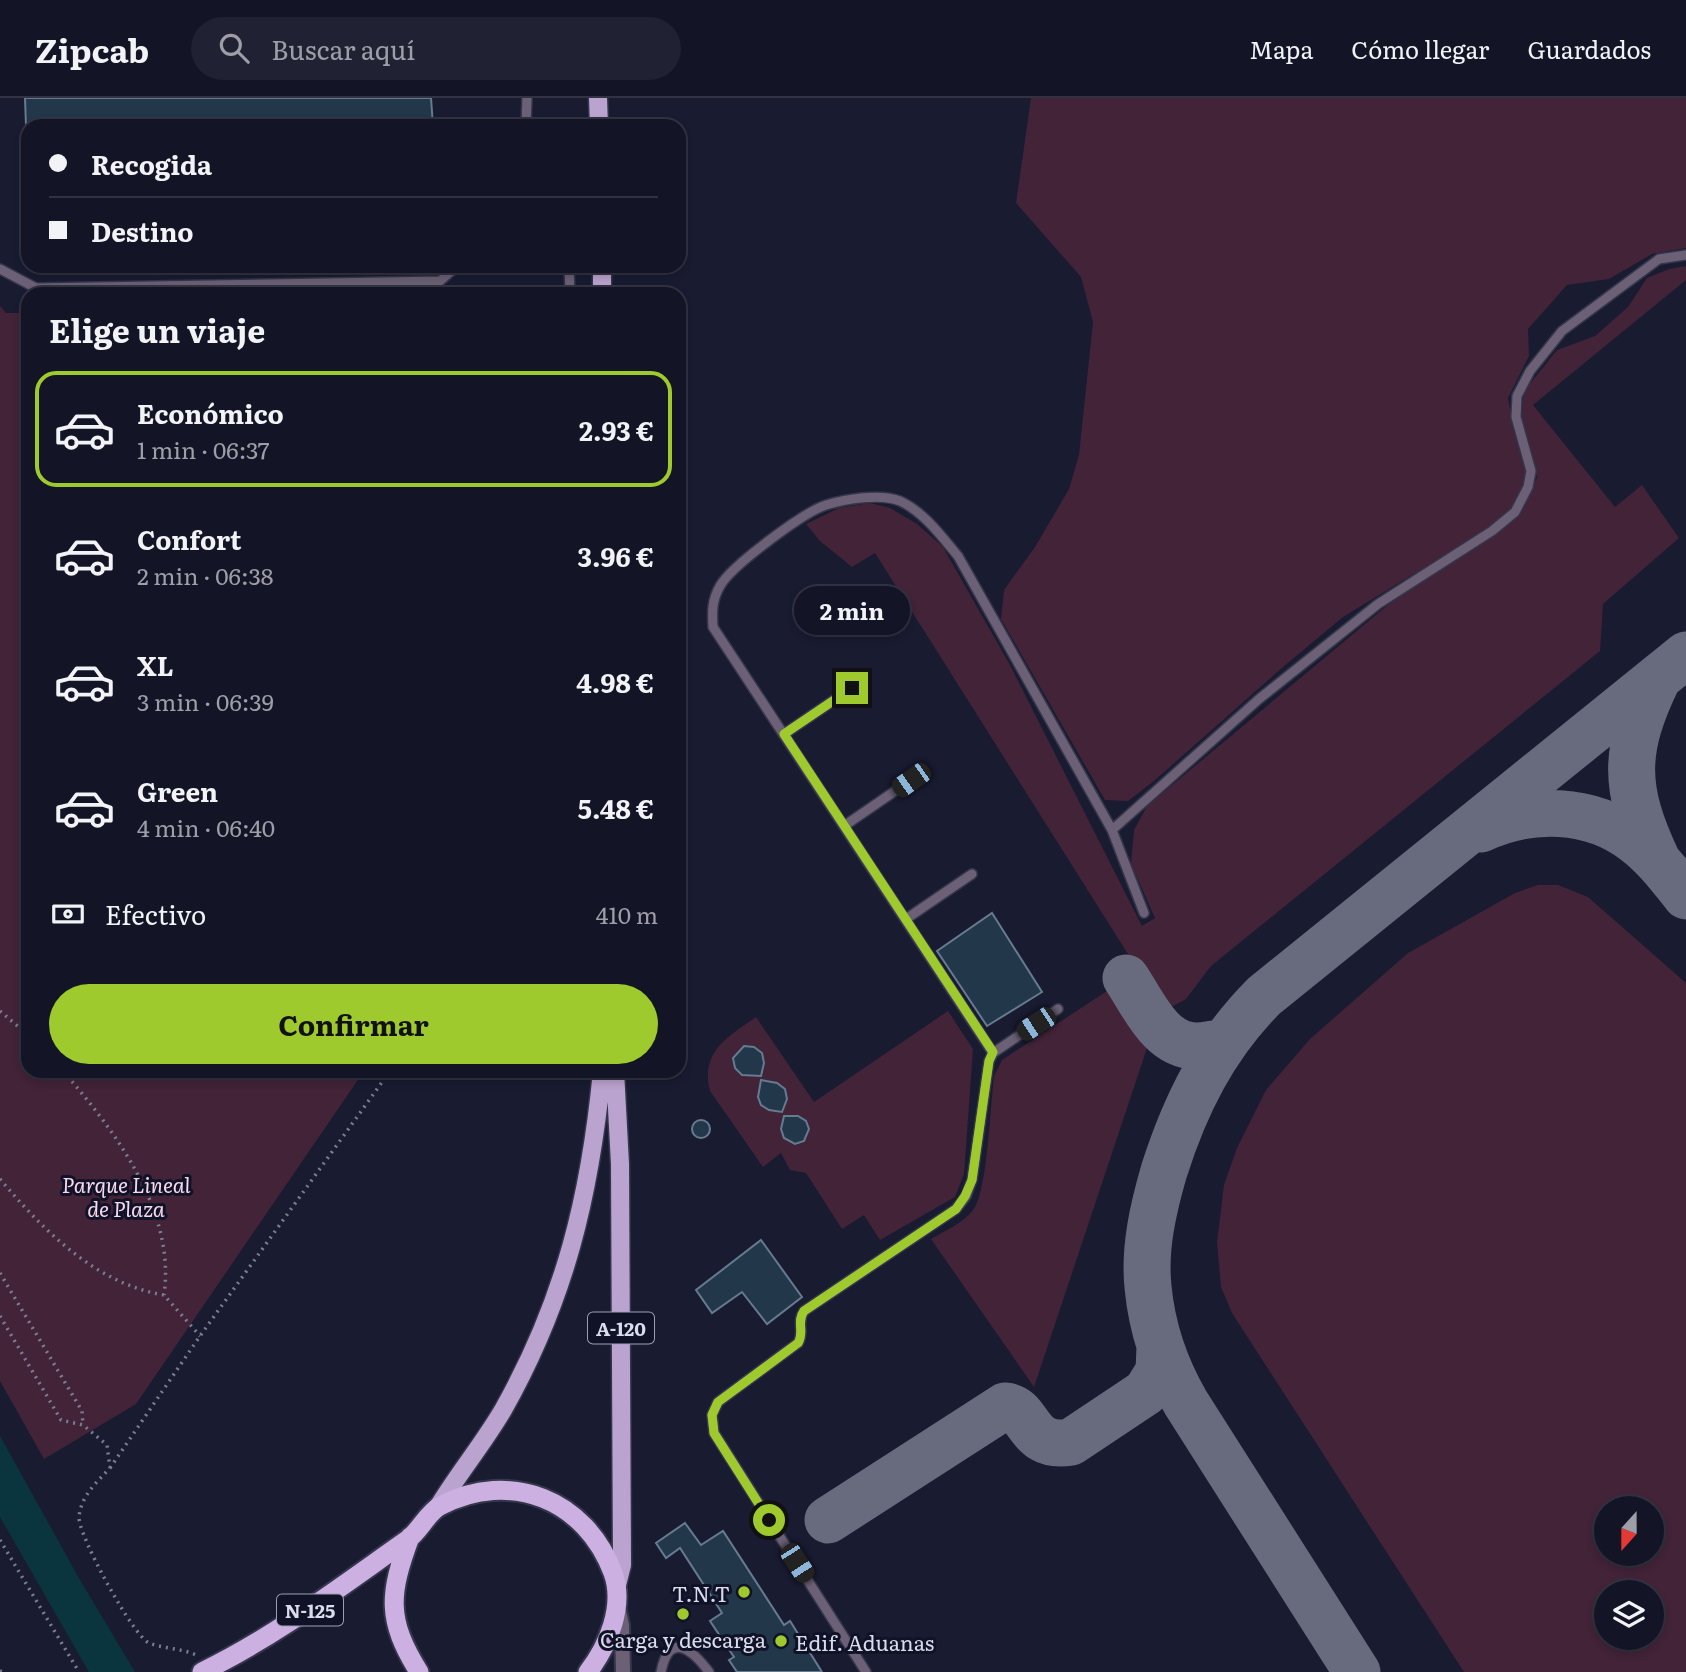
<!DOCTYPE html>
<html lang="es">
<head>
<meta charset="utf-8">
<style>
	:root { --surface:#131425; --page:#202132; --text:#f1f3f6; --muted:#9d9ea7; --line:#323342; --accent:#9eca2e }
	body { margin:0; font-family:Literata,serif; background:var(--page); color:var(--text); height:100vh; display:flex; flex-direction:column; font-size:26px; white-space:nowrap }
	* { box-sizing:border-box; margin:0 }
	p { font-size:23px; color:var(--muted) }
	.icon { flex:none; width:38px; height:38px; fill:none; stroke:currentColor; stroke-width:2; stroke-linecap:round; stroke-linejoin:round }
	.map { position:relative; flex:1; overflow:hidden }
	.side { position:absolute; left:21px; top:189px; width:665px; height:791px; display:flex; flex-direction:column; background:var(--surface); border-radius:21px; box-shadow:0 4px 10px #0003,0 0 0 2px var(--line) }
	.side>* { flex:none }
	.banner { position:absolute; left:21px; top:21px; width:665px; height:154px; border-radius:21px; box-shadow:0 4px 10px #0003,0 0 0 2px var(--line); display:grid; align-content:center; height:154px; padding:0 28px; background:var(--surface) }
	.needle { width:46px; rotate:201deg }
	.fabs { position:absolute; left:1594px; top:1398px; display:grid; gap:14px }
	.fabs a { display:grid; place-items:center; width:70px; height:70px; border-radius:50%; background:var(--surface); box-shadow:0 4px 10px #0003,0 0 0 2px var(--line); font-size:35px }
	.end { position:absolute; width:32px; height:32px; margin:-16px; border:9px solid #9eca2e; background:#111; box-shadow:0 0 0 4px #111 }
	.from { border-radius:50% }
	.bubble { position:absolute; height:49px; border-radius:24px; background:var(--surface); box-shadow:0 4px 10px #0003,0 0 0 2px var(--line); font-size:23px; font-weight:700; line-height:49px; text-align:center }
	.car { position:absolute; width:21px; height:42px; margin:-21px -10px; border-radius:9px; box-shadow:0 0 5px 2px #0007; background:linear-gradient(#222 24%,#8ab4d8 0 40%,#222 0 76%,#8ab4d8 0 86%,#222 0) }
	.banner b { display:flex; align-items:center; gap:24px; height:66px; font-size:26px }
	.banner b+b { border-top:2px solid var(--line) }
	.banner i { width:18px; height:18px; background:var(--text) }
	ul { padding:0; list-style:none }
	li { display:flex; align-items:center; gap:21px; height:116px; margin:0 14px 10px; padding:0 14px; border:4px solid transparent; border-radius:21px }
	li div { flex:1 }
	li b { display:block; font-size:26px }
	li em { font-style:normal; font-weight:700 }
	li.selected { border-color:var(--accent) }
	li>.icon { width:63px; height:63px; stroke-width:1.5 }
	h2 { padding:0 28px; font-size:32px; line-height:84px }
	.pay { display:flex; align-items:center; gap:18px; height:77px; padding:0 28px; font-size:26px }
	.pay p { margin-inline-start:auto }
	.button { display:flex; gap:14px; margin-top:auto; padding:14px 28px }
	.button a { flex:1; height:80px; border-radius:42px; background:var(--accent); color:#111; font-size:28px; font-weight:700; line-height:80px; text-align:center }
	header { display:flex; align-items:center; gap:42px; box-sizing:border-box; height:98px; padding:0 35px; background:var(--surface); border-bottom:2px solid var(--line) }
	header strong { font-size:33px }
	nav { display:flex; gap:38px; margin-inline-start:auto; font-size:24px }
	.search { width:490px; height:63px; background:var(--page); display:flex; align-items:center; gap:18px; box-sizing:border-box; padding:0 24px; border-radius:38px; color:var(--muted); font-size:26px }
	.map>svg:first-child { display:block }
</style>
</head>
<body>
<header>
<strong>Zipcab</strong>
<div class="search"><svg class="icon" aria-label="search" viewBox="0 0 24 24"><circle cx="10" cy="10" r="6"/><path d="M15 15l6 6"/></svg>Buscar aquí</div>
<nav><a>Mapa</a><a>Cómo llegar</a><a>Guardados</a></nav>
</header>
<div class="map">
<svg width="1686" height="1574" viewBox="0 0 1686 1574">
	<rect width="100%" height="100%" fill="#191b31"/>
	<path fill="#422338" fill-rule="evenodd" d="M1031,0H1686V150L1652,156L1609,181L1567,187L1528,231L1529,258L1508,300L1513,328L1526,374L1521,393L1509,413L1486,432L1343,519L1283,569L1154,683L1128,703L1105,702L1001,521L1004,492L1035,449L1069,391L1079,357L1093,224L1081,179L1016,105Z
		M1686,168V182L1533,307L1615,409L1642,387L1679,440L1603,506L1600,553L1211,868L1186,901L1166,912L1138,872L875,455L852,469L820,443L806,426L839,410L870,405L890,410L917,426L943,449L1010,567L1142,828L1155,820L1131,766L1134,732L1147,708L1401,496L1434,471L1507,428L1525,408L1537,379L1521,325L1524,293L1557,252L1595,238L1628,209L1647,180L1669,171Z
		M0,208L6,215H28V973H364L136,1306L44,1361L0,1283Z
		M1538,787H1558L1588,799L1686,885V1574H1464L1232,1215L1221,1189L1217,1144L1224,1087L1237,1050L1266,992L1310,941L1408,855L1515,795ZM1606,1410H1652V1456H1606ZM1606,1494H1652V1540H1606Z
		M1107,893L1116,896L1148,947L1034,1289L931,1141C945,1133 967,1123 975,1109C988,1084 990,1009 994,978L1002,962Z
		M948,913L973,951L964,1076L955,1099L880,1142L864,1117L842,1131L806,1075L790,1072L781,1055L763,1069L710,993C700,953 728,939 756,919L814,1004Z"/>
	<path fill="#0a343e" d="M0,1338L80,1482L135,1574H89L0,1419Z"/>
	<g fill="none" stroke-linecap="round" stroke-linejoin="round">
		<path stroke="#686a7d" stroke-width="47" d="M1481,731C1530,708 1591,709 1635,743C1655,758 1670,778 1686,798
			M1657,762C1623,690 1623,652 1658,580
			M1126,880C1143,905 1160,948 1196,948C1205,948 1215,946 1224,944
			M828,1422L1005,1308C1032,1310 1025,1352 1071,1344L1146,1294L1159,1273L1160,1249
			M1357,1574L1186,1305C1165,1269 1152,1231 1148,1189C1144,1150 1153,1111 1164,1073C1185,1007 1214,948 1264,898L1686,557"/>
	</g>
	<path fill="#23374a" stroke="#657b90" stroke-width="2" d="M25,0H431L433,28H26Z
		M992,815L1042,894L987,928L937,853Z
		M744,948L754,949L762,955L764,965L761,978L742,977L735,970L733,960Z
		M761,982L777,985L785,991L787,1001L782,1014L769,1012L761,1007L758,999Z
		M784,1018H798L806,1023L809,1031L804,1043L795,1046L784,1040L781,1031Z
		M692 1031a9 9 0 1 1 18 0a9 9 0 1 1-18 0Z
		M761,1142L802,1199L767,1226L742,1194L712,1215L696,1192Z
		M685,1425L701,1447L723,1433L784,1527L790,1523L822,1574H737L729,1562L734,1559L710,1523L722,1515L680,1450L666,1460L656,1445Z"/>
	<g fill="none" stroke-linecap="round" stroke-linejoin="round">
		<defs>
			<path id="service" d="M526,28L527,0
				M569,168L570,196
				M0,171L36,190L440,183L457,168
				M784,636L852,590
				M844,728L911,682
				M1112,732L1259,601L1378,506L1492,433L1515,414L1528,389L1531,373L1516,319L1517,298L1530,273L1562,233L1659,161L1686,157
				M906,821L972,776
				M993,955L713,529C712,513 712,502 720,488C731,468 804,414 826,407C846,401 880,395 900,403C924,414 942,439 958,458L1112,732L1144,815
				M661,1574C669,1533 692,1551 709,1574
				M866,1574L714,1335L712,1317L718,1304L798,1245C805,1234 796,1224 804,1213L956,1111L966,1098L972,1082L989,963L993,955L1058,911"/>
			<path id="tertiary" d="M618,1509L622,1527L623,1574"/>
			<path id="primary" d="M598,0L599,28
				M602,168V196
				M615,973L620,1066L622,1467L617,1487
				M438,1409C458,1376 483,1346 503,1312C565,1202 590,1098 602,973"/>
			<path id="trunk" d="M410,1439C389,1496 386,1521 419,1574
				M202,1574C276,1538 340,1489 407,1442C420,1433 427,1415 440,1408C511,1371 586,1402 613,1475C625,1508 608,1548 588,1574"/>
		</defs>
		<use href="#service" stroke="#34364b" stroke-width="12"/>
		<use href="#tertiary" stroke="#34364b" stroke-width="18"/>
		<use href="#primary" stroke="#34364b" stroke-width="21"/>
		<use href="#trunk" stroke="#34364b" stroke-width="23"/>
		<path stroke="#7b7e90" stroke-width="3.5" stroke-dasharray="2 5" stroke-linecap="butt" d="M0,913L28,937
			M63,973C115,1033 176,1113 164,1197
			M0,1081C43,1132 96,1186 164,1197L200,1238
			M0,1175L82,1313L83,1327
			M0,1218L61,1322L83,1327L107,1347L110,1370C96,1385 81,1398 79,1419C78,1437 133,1538 149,1545C164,1551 181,1550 196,1557
			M110,1370L200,1238L390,973
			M0,1442L79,1574
			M0,1573L3,1574"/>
		<use href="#service" stroke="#6b6075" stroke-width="9"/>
		<use href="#tertiary" stroke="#6b6075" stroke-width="14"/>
		<use href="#primary" stroke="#bba3cf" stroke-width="18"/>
		<use href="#trunk" stroke="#cbb0e1" stroke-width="19"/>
	</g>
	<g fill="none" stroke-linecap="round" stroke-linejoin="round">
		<path stroke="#9eca2e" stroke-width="9" d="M769,1422L714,1335L712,1317L718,1304L798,1245C805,1234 796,1224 804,1213L956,1111L965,1098L972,1082L989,963L993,954L784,636L852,590"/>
	</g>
	<g fill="#9eca2e" stroke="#101227" stroke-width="2.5">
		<circle cx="744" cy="1494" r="7"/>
		<circle cx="683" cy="1516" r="7"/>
		<circle cx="781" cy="1543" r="7"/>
	</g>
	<g text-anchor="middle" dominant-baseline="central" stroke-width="6" stroke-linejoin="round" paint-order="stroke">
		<g fill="#101227" stroke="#9d9fb0" stroke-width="2">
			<rect x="588" y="1214.5" width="66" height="31" rx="5"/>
			<rect x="277" y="1496.5" width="66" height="31" rx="5"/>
		</g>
		<g font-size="19" font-weight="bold" fill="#d9dceb">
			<text x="621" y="1230">A-120</text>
			<text x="310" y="1512">N-125</text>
		</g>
		<g font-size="21" font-style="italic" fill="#f8d8ec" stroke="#101227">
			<text x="126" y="1085">Parque Lineal<tspan x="126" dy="24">de Plaza</tspan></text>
		</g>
		<g font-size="21" fill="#d9dceb" stroke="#101227" text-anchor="end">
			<text x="730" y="1494">T.N.T</text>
			<text x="683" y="1540" text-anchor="middle">Carga y descarga</text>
			<text x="795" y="1543" text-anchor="start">Edif. Aduanas</text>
		</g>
	</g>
</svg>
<div class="fabs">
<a><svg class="needle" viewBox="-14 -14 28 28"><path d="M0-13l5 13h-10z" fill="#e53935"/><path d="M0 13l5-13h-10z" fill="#9d9ea7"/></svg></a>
<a><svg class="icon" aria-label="layers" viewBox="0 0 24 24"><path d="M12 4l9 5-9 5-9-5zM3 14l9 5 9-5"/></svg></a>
</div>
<i class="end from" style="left:769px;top:1422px"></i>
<i class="end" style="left:852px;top:590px"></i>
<div class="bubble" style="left:794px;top:488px;width:116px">2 min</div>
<i class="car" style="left:911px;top:682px;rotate:235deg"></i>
<i class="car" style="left:1036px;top:926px;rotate:237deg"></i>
<i class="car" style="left:797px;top:1465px;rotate:147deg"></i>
<div class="banner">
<b><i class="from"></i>Recogida</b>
<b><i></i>Destino</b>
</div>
<section class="side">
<h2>Elige un viaje</h2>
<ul>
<li class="selected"><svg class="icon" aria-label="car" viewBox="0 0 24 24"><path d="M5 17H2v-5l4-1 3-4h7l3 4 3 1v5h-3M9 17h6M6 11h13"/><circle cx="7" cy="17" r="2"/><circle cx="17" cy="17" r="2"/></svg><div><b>Económico</b><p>1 min · 06:37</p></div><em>2.93 €</em></li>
<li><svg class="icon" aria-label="car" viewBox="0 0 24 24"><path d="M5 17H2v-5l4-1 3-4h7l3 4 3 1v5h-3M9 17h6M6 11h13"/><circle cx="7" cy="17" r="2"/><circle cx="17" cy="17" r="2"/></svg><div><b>Confort</b><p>2 min · 06:38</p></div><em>3.96 €</em></li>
<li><svg class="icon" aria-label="car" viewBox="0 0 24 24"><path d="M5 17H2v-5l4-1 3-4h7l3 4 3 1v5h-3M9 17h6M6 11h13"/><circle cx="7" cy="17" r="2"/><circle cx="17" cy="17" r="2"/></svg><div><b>XL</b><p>3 min · 06:39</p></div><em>4.98 €</em></li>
<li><svg class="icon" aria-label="car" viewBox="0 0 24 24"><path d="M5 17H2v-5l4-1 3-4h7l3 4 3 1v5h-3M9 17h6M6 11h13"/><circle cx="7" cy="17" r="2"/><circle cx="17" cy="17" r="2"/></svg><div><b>Green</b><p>4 min · 06:40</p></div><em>5.48 €</em></li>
</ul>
<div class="pay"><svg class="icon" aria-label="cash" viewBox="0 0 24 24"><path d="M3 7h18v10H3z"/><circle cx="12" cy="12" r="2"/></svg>Efectivo<p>410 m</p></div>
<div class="button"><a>Confirmar</a></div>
</section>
</div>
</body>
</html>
